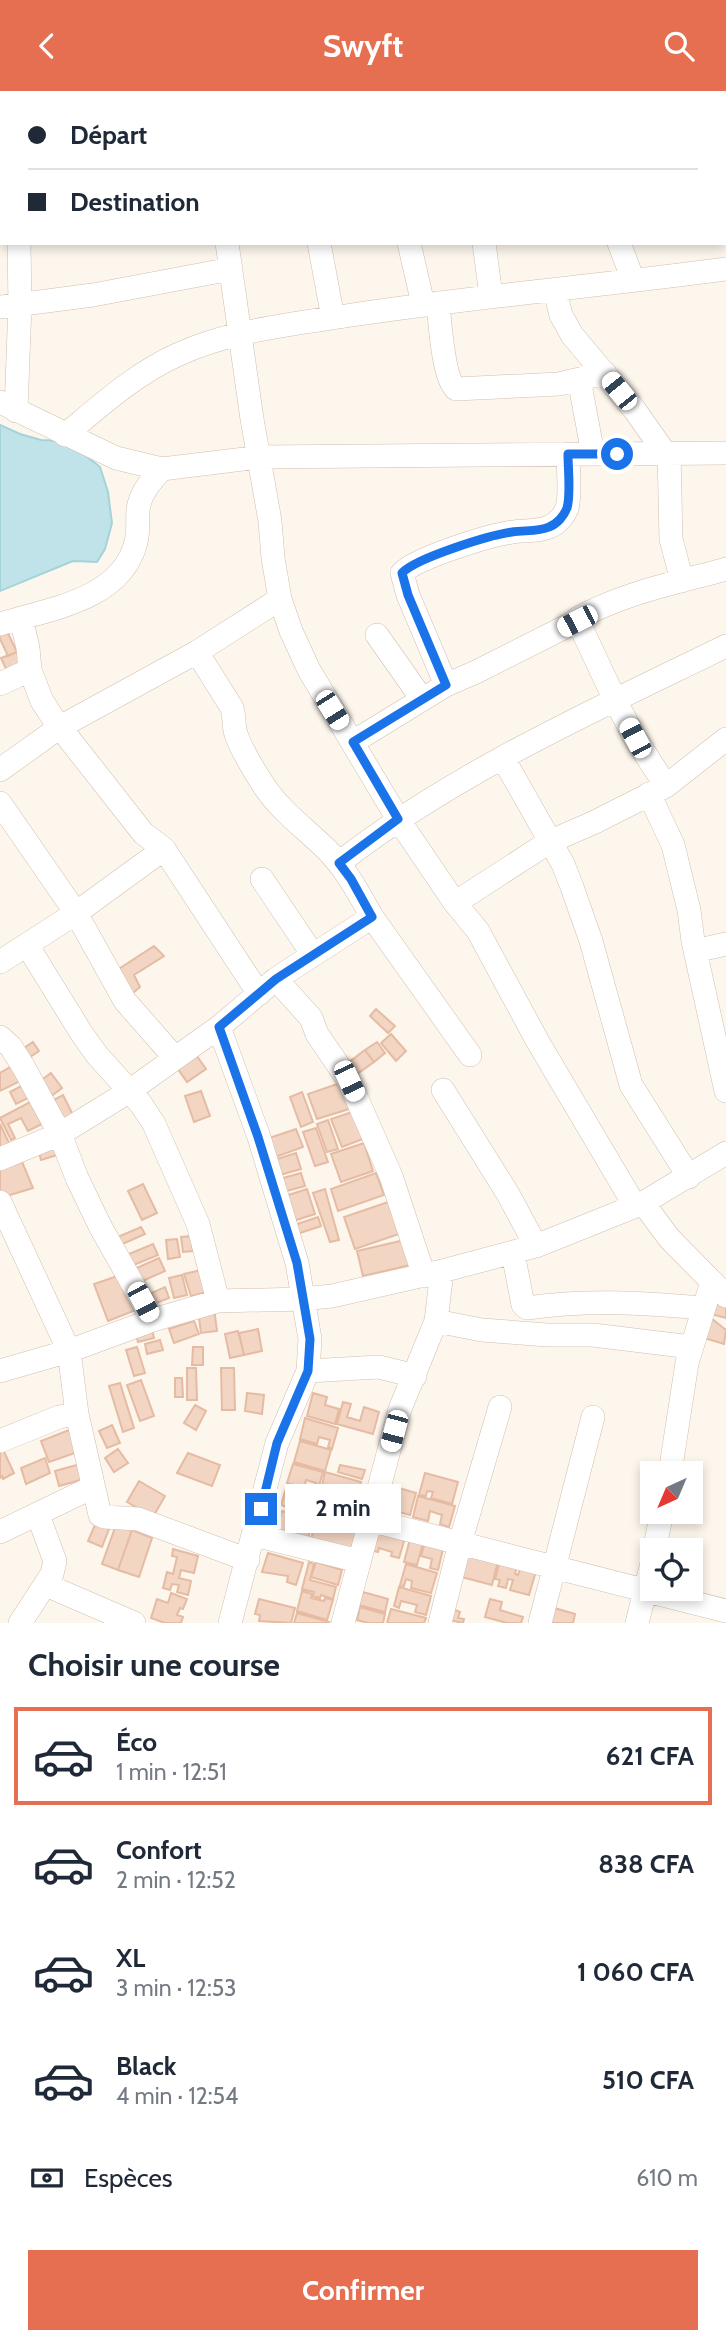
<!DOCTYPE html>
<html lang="fr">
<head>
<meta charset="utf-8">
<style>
	:root { --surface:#fff; --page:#f2f2f3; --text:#1f2937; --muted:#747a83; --line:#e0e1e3; --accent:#e76f51 }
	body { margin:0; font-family:Cabin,sans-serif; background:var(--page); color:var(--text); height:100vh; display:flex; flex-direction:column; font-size:26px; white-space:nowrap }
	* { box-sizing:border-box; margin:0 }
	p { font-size:23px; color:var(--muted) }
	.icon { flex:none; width:38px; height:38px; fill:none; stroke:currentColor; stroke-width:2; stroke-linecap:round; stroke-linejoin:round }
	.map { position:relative; height:1532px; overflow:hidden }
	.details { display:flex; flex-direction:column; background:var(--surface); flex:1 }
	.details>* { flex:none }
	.banner { position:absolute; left:0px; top:0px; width:726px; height:154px; box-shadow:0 4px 10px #0003; display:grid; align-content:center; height:154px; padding:0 28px; background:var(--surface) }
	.needle { width:46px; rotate:224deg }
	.controls { position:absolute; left:640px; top:1370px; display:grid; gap:14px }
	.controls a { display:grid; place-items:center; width:63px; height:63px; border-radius:0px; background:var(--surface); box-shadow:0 4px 10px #0003; font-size:35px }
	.end { position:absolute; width:32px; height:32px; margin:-16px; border:9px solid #1a73e8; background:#fff; box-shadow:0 0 0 4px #fff }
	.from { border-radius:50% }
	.bubble { position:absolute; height:49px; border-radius:0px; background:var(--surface); box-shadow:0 4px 10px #0003; font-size:23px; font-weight:700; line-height:49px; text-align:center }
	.car { position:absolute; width:21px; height:42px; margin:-21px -10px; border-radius:9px; box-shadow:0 0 5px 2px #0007; background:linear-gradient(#fff 24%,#345 0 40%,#fff 0 76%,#345 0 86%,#fff 0) }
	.banner b { display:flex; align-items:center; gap:24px; height:66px; font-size:26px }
	.banner b+b { border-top:2px solid var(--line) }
	.banner i { width:18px; height:18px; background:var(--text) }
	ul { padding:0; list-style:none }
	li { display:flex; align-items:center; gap:21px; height:98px; margin:0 14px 10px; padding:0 14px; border:4px solid transparent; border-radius:0px }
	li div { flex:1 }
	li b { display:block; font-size:26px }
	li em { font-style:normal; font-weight:700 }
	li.current { border-color:var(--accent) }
	li>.icon { width:63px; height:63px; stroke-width:1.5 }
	h2 { padding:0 28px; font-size:32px; line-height:84px }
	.pay { display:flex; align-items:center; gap:18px; height:77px; padding:0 28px; font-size:26px }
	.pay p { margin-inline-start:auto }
	.primary-button { display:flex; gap:14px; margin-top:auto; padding:14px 28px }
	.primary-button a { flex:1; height:80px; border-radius:0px; background:var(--accent); color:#fff; font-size:28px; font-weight:700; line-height:80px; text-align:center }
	header { display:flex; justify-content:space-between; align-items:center; height:91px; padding:0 28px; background:var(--accent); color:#fff; font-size:32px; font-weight:700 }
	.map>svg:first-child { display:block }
</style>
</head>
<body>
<header><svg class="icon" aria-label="back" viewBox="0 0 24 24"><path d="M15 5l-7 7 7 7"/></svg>Swyft<svg class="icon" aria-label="search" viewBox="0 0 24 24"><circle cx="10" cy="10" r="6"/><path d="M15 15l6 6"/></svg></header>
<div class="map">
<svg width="726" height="1532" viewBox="0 0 726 1532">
	<rect width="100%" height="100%" fill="#fdf6ec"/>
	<path fill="#bfe3e8" stroke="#a5d3da" stroke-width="2" d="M0,334L20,343L41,349L61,350L80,360L100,376L108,401L112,432L105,458L97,471L73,470L0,500Z"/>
	<path fill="#f3d5c3" stroke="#e6bba3" stroke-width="2" d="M4,534L17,561L8,565L0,548V536Z
		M17,561L22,573L7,580L1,567Z
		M154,855L164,865L134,884L140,896L127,907L111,883Z
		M376,918L395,935L388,942L370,925Z
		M391,943L406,960L396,970L381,952Z
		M33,951L39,960L24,970L18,961Z
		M377,951L385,962L374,971L365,959Z
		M192,958L206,978L187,991L173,971Z
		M365,959L374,971L353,986L344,975Z
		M14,974L22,989L0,1000V982Z
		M51,982L62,997L46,1009L35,994Z
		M340,992L349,1018L317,1028L308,1003Z
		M23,994L30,1006L16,1013L10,1001Z
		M201,1000L210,1025L194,1031L185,1005Z
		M302,1001L313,1031L301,1036L290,1006Z
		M63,1004L74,1026L60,1032L48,1012Z
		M30,1011L42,1033L28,1040L21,1027L8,1033L15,1047L11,1049L0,1027Z
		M352,1021L363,1048L342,1056L331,1028Z
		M328,1029L338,1058L327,1061L317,1033Z
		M0,1033L10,1054L0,1059Z
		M316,1037L328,1071L315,1075L303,1041Z
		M296,1038L303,1056L270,1068L263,1049Z
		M364,1052L373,1080L341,1091L331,1063Z
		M54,1053L57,1064L41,1069L38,1058Z
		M296,1062L301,1078L276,1085L271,1070Z
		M20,1066L33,1097L0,1107V1073Z
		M301,1082L305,1095L279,1102L276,1089Z
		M376,1082L384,1104L338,1120L331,1098Z
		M143,1093L157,1122L142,1129L128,1100Z
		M307,1098L315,1123L287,1132L279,1107Z
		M325,1098L339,1149L330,1151L313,1102Z
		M394,1109L405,1141L355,1158L344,1126Z
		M318,1126L321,1135L291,1145L289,1136Z
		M141,1136L145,1143L116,1156L113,1148Z
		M191,1145L193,1160L183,1161L181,1146Z
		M177,1148L180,1166L168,1168L166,1149Z
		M409,1148L415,1173L363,1185L357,1160Z
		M153,1153L158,1164L129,1176L124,1165Z
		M159,1167L165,1180L136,1193L130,1180Z
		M201,1179L207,1201L191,1205L184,1183Z
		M123,1183L136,1219L108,1230L94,1193Z
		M182,1184L187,1204L174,1207L169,1187Z
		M165,1196L169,1207L149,1215L145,1205Z
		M712,1199L726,1210V1227L704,1221Z
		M214,1217L217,1240L201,1242L198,1219Z
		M706,1223L726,1239L724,1253L698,1245Z
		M194,1230L199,1243L174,1252L169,1238Z
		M258,1238L262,1260L244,1264L239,1242Z
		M152,1239L154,1247L138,1251L136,1244Z
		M238,1240L244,1264L230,1267L225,1243Z
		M160,1249L163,1259L147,1263L145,1253Z
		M137,1256L145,1282L134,1285L126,1259Z
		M193,1256H203V1274H192Z
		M187,1277H196L197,1309H187Z
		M221,1277H234L235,1319H222Z
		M175,1287H182L183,1306H175Z
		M141,1289L154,1325L140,1330L127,1294Z
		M120,1292L134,1337L123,1341L109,1295Z
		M247,1302L264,1304L262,1323L245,1320Z
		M313,1302L327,1306L325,1314L339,1318L335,1333L307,1325Z
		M343,1311L351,1313L347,1326L360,1330L364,1316L379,1321L373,1343L337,1333Z
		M195,1314L206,1320L196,1339L184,1332Z
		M305,1327L338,1337L332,1358L328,1356L330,1349L319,1346L317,1353L300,1348Z
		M112,1334L120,1352L107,1357L99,1340Z
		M69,1339L78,1361L49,1371L41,1350Z
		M300,1350L331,1359L325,1380L294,1371Z
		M0,1352L14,1382L3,1388L2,1385L0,1387Z
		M118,1358L128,1372L114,1381L105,1367Z
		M188,1362L220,1374L212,1395L177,1382Z
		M45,1367L50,1382L26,1393L21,1377Z
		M84,1372L88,1387L59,1395L55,1380Z
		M293,1373L323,1381L317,1401L314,1400L316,1392L306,1389L304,1397L287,1392Z
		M340,1374L365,1379L362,1388L338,1381Z
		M325,1381L361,1391L355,1412L344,1410L347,1400L332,1396L329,1405L320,1403Z
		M425,1382L458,1391L452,1413L431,1407L433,1401L427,1400L426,1405L419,1404Z
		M139,1390L165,1405L153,1426L127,1411Z
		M287,1394L308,1400L307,1405L319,1408L315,1424L281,1414Z
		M388,1394L416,1402L410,1424L378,1415Z
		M322,1405L328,1407L326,1416L340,1420L342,1411L356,1415L351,1434L317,1424Z
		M418,1405L455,1415L449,1436L440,1433L442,1424L430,1420L428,1430L413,1426Z
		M282,1420L293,1423L291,1429L303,1432L305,1424L314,1426L308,1447L277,1438Z
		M317,1426L357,1438L351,1459L311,1448Z
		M98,1427L111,1433L102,1456L88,1450Z
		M116,1434L132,1439L118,1479L102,1473Z
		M132,1439L152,1447L139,1486L118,1479Z
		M374,1439L405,1447L399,1467L391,1465L392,1461L379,1457L378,1461L369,1459Z
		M410,1448L423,1452L417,1474L404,1471Z
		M425,1452L443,1458L438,1479L430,1477L432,1468L421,1465Z
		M173,1458L198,1465L194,1482L181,1479L179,1487L191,1490L188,1504L177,1501L179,1494L172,1493L170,1499L163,1497L167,1481L173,1483L177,1466L172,1465Z
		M461,1460L498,1470L492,1494L454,1484Z
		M268,1462L303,1472L296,1494L287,1491L288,1485L262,1481Z
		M500,1470L517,1475L515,1483L518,1484L521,1476L536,1480L529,1504L510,1499L513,1489L508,1488L506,1497L498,1495L500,1489L495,1488Z
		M309,1471L314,1473L310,1489L336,1496L333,1508L321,1504L320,1507L313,1505L314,1501L302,1498Z
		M316,1471L342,1479L338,1494L311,1486Z
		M406,1473L437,1482L431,1502L411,1497L412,1490L406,1488L404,1495L400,1494Z
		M399,1496L431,1505L426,1524L415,1521L417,1514L401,1510L399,1517L394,1515Z
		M302,1500L312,1503L311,1507L324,1510L325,1507L333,1509L327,1529L297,1520Z
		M363,1501L388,1508L385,1521L359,1514Z
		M171,1502L187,1508L183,1518L180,1517L177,1524L183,1526L181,1532H165L151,1527L157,1508L168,1512Z
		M259,1508L295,1517L291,1532L259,1530L260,1524L255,1523Z
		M490,1508L502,1511L500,1519L523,1526L521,1532H507L485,1526Z
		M360,1516L385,1523L383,1532H368L357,1529Z
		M551,1516L575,1523L573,1532H546Z
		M391,1518L426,1527L424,1532H387Z
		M453,1518L460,1521L458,1527L464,1528L463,1532L445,1528Z
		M297,1522L329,1531L328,1532H294Z"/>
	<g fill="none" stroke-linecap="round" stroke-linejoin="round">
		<defs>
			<path id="minor" d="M202,0L203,2
				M350,0V2
				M262,2L269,0
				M556,2L563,0
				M0,104H2
				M227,152L252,328L270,430L273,467L280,508L291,540L309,579L398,728L455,812L478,840L538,951L635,1115
				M319,152L333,227
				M409,152L423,213
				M484,152L491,205
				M619,152L633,189
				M555,200L561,224L572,244L634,318L665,362
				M438,212C440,231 443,287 456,298L559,293L605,282
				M0,216L93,204L231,178
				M579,288L593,363
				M0,311L116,367L162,378L260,366L726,362
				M16,320L20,213L19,152
				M65,344C100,315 135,283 177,264C231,239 294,233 352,224C476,205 602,195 726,178
				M669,362L671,448L682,490
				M21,527L28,557L30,579L42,610L55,630L143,742L164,758
				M0,533C49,518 122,509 136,451C139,441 137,430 138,419C140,402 151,390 162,378
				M377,544L422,608
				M197,561L232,617C235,626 233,634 236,643C241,658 255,681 264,695C280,719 303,736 324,756C345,776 358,801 372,826
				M0,593L30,579
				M446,594L408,504L402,482C416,467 490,444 512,441C524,439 538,441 549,436C557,433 564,425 567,417C571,404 568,378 568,363
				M353,651L446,594L476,581L577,530
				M503,667L563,773L572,796L591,850L631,994L689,1086
				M0,679L60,636L197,561L280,508
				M666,695L635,647L615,609L577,528C622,502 676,492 726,478
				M649,703L673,754L689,819L693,850L726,1000
				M0,712L76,822L125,910L175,967
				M339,772C456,681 593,620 726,555
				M455,812L549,751L595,731L666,695L726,648
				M27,854L82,943L97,964L141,1013L154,1033L198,1133L218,1210
				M695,860L726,853
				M313,864L372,826L470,964
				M0,871L76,822L164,758L259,903
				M276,888L311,927L317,943L349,990L391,1085L424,1185
				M219,936L259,1046L297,1172L310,1248L308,1280L277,1352L230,1532
				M0,946L11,956L23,975L60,1043L77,1087L100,1135L153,1229
				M443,999L508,1103L536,1155
				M0,1068L60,1043L128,1001L219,936L276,888L313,864L262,788
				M0,1111L69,1260L77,1323L100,1424L105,1426L138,1428L248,1469
				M643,1112L669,1147L726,1205
				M513,1162L523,1214L527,1217C589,1208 642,1212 704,1217
				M442,1180L436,1230L482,1239L547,1244H593L691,1256
				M0,1280L69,1260L153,1229L218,1210L303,1208L332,1205L442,1180L536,1155L643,1112L726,1062
				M308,1280L379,1276L415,1285
				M0,1350L59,1326L77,1323
				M670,1382L687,1272L712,1191
				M370,1429L726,1520
				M0,1441L93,1396
				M254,1444L359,1470
				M654,1460L662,1421
				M46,1494L134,1532
				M20,1532L52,1483L55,1470L38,1424
				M343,1532L400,1318L436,1230
				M440,1532L460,1452L500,1316
				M540,1532L593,1326
				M637,1532L653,1468"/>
		</defs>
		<use href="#minor" stroke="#d1beb0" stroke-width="24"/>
		<use href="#minor" stroke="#fff" stroke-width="23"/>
	</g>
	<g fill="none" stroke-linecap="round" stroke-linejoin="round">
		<path stroke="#1a73e8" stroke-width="9" d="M261,1418L277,1352L308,1280L310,1248L297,1172L258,1046L219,936L276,888L372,826L351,788L339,772L398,728L353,651L446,594L408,504L402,482C416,467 490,444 512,441C524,439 538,441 549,436C557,433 564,425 567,417C571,404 568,378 568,363H617"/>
	</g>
</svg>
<div class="controls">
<a><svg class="needle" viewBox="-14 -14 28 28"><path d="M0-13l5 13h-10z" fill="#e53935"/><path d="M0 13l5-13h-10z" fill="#747a83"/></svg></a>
<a><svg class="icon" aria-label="locate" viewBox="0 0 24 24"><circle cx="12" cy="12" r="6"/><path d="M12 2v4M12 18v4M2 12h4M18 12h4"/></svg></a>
</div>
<i class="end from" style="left:617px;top:363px"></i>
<i class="end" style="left:261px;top:1418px"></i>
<div class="bubble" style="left:285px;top:1393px;width:116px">2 min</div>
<i class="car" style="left:619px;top:300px;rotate:321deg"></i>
<i class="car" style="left:577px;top:530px;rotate:243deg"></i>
<i class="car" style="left:332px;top:619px;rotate:148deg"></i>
<i class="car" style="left:635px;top:647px;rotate:332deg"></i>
<i class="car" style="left:349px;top:990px;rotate:155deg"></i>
<i class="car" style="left:143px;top:1211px;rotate:152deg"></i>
<i class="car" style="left:394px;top:1340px;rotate:195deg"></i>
<div class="banner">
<b><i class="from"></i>Départ</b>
<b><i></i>Destination</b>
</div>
</div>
<section class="details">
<h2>Choisir une course</h2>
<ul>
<li class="current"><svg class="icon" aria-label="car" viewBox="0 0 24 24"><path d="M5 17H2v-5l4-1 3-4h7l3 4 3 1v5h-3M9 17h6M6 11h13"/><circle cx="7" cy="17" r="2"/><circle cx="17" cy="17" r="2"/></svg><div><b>Éco</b><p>1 min · 12:51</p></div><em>621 CFA</em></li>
<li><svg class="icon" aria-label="car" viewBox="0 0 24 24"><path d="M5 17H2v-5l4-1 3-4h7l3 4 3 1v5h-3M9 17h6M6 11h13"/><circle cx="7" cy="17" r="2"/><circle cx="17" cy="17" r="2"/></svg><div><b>Confort</b><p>2 min · 12:52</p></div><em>838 CFA</em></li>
<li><svg class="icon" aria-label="car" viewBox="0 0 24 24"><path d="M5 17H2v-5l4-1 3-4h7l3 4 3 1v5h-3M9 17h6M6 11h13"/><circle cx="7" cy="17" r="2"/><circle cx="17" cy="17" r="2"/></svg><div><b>XL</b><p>3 min · 12:53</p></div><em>1 060 CFA</em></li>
<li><svg class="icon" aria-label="car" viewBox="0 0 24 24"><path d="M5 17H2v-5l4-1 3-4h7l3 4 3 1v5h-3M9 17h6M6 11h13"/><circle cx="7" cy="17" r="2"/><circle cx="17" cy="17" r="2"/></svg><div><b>Black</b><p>4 min · 12:54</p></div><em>510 CFA</em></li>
</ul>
<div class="pay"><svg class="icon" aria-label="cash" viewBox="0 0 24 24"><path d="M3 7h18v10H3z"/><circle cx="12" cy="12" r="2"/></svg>Espèces<p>610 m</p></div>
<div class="primary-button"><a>Confirmer</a></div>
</section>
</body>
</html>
